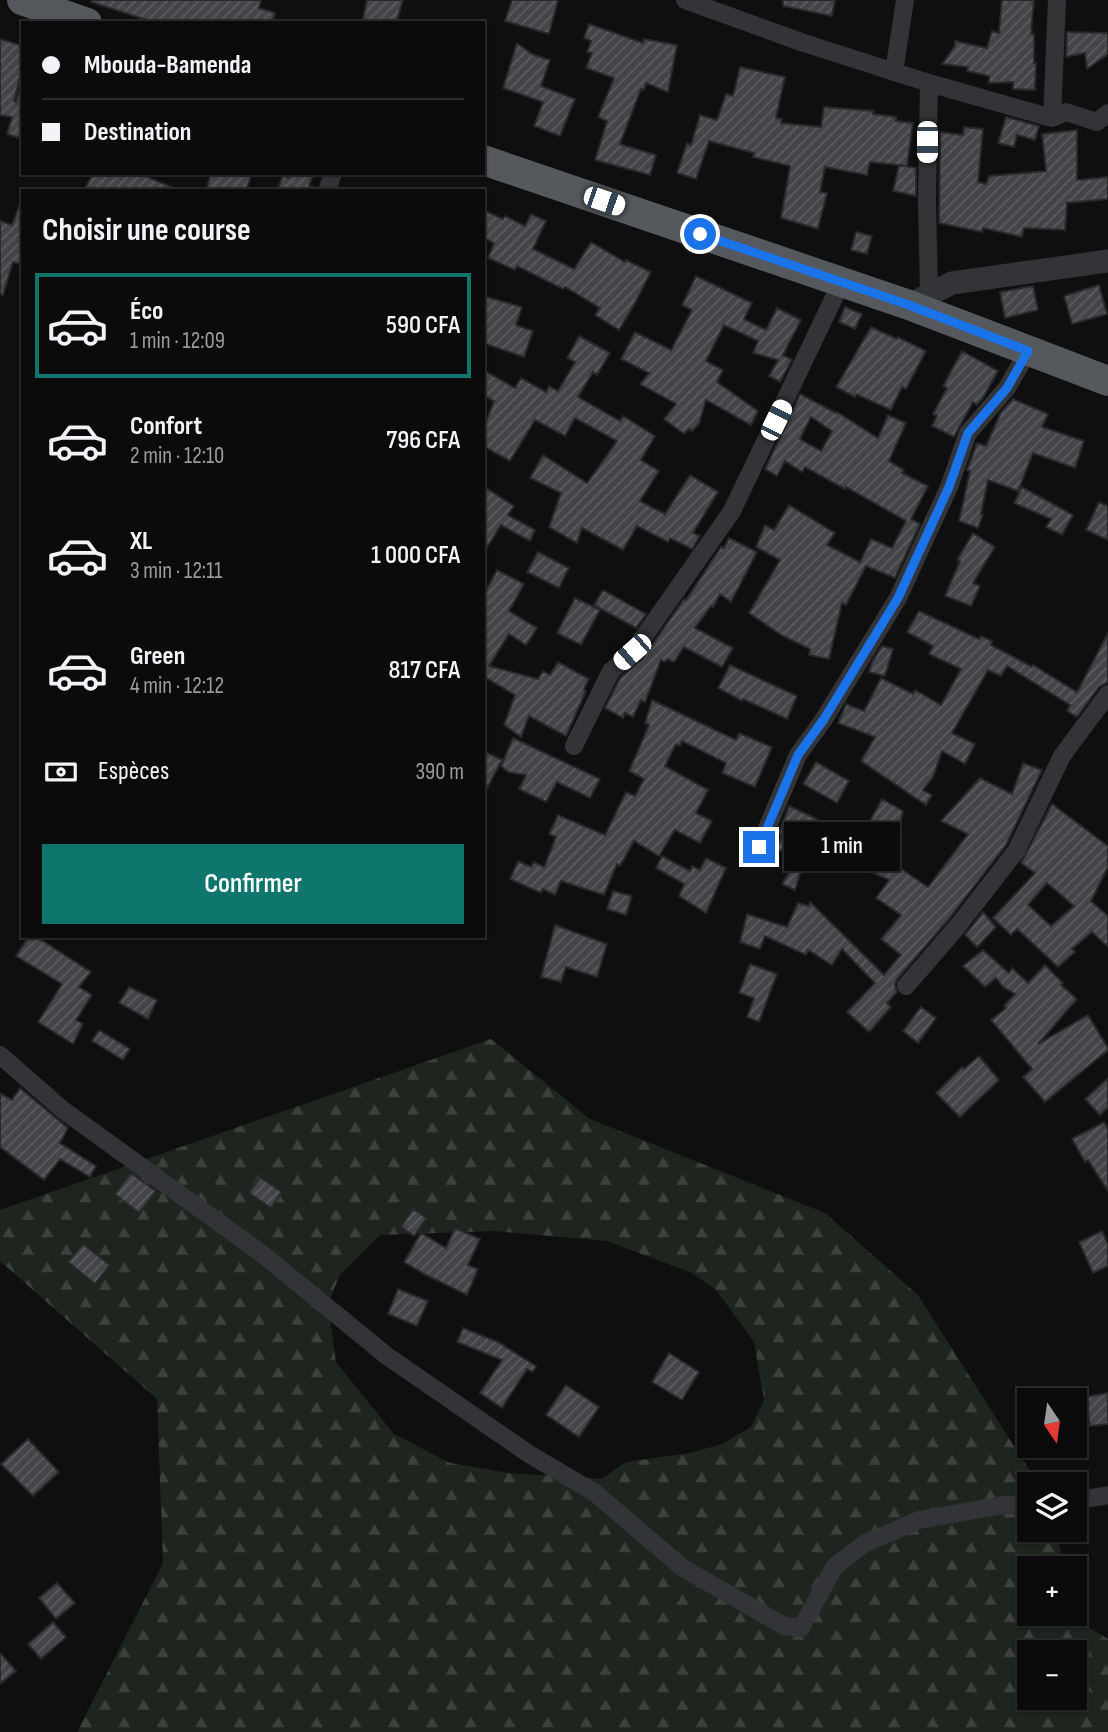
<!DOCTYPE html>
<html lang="fr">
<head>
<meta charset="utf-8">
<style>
	:root { --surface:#0b0b0c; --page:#141415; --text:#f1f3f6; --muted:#9a9b9d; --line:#2b2b2d; --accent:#0f766e }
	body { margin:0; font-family:"Sofia Sans Condensed",sans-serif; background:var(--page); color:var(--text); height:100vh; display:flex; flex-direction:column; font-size:26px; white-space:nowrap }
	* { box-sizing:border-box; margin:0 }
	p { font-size:23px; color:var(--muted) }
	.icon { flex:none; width:38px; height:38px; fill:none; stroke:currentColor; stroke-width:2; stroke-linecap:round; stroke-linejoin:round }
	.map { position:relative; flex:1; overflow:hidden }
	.drawer { position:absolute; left:21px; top:189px; width:464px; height:749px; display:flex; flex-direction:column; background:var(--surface); border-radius:0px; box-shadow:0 2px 5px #0004,0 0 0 2px var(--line) }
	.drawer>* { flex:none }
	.hud { position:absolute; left:21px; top:21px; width:464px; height:154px; border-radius:0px; box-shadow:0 2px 5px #0004,0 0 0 2px var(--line); display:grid; align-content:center; height:154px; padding:0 21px; background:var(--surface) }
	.needle { width:46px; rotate:167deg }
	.buttons { position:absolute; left:1017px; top:1388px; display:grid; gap:14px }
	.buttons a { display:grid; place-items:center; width:70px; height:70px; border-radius:0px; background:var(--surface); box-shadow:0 2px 5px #0004,0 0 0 2px var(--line); font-size:35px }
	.end { position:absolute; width:32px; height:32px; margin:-16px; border:9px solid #1a73e8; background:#fff; box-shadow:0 0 0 4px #fff }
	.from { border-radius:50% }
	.bubble { position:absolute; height:49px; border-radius:0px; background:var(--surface); box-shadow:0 2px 5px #0004,0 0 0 2px var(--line); font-size:23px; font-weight:600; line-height:49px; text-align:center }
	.car { position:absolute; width:21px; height:42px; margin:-21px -10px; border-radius:9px; box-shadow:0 0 5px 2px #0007; background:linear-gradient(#fff 24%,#345 0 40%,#fff 0 76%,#345 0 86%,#fff 0) }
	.hud b { display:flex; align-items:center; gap:24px; height:66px; font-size:26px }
	.hud b+b { border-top:2px solid var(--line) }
	.hud i { width:18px; height:18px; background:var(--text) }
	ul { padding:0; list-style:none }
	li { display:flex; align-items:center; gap:21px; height:105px; margin:0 14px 10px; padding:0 7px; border:4px solid transparent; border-radius:0px }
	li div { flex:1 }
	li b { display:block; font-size:26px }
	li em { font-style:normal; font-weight:600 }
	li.active { border-color:var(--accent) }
	li>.icon { width:63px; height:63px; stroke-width:1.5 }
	h2 { padding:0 21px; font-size:32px; line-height:84px }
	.pay { display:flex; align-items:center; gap:18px; height:77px; padding:0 21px; font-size:26px }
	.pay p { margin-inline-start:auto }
	.action { display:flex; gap:14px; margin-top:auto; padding:14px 21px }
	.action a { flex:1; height:80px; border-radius:0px; background:var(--accent); color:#fff; font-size:28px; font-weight:600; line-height:80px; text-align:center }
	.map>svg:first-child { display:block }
</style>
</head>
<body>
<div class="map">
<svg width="1108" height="1732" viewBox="0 0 1108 1732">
	<defs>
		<pattern id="forest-firs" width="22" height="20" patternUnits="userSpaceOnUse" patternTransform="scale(1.75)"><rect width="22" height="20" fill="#1e241e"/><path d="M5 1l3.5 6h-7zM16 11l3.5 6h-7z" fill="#3c413c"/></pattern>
		<pattern id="building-hatch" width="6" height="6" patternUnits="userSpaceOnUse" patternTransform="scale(1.75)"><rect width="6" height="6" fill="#434548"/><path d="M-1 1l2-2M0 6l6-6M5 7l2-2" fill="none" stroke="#5b5d60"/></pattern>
	</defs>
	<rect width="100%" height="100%" fill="#0f0f10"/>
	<path fill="url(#forest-firs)" fill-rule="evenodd" d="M491,1039L590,1119L825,1213L918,1295L1038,1484H1029V1530H1056L1064,1568H1029V1614H1073L1074,1619L1108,1639V1732H77L163,1563L157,1399L0,1261V1210ZM494,1231L607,1241L692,1273L716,1290L754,1342L764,1400L751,1427L722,1444L690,1453L626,1462L601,1479L509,1473L450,1463L394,1434L336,1362L328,1305L339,1276L380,1235ZM1029,1652H1074V1698H1029Z"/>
	<path fill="url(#building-hatch)" stroke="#29292c" stroke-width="2" fill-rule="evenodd" d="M92,0H261L259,8L275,13L272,23H156L91,2Z
		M367,0H403L396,23H362Z
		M512,0H558L549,34L505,21Z
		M783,0H835L832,16L783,6Z
		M1002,0H1034L1031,34H1034V63H1036L1035,90L1013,89V82L989,83V76L967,71L968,67L942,64L955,46V41L987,48L992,31L999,33Z
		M589,24L643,43L644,39L677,45L668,92L646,83L644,90L641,89L620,144L656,155L650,175L595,160L607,121L598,117L614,78L586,68L592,53L587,52L591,41L584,38Z
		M1067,32L1108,33V54L1087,69L1085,53L1066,57Z
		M0,39L23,46V65L14,101L16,102L19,91H23V124L19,138L7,134L12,117L0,115Z
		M517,43L532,54L550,60L541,86L575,99L560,136L534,126L543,102L503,88Z
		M740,67L785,77L776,118L782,119L781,123L821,127L824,107L874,111L873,114L896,117V121L913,123L907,166L870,162L867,175L825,167L820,192L827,193L818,229L781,218L790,166L753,157L754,153L709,141L696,179L677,173L687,143L691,145L700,115L717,120L726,94L733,96Z
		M1006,117L1039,126L1035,140L1017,135L1014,147L998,143Z
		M964,127L983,129L978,182L986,184L989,176L1046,171L1042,134L1077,130V180L1108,177V199L1067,203L1065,230L1024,228L1022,237L983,228L982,232L939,223L940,132L963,135Z
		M899,165L916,168V196L893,191Z
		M93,173H138L181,191H84Z
		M211,173H252L246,191H206Z
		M291,173H314L309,186L316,188V191H277L283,175L289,178Z
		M21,201L23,265L13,262L3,295L0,294V221L12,225Z
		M483,210L503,219L505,216L525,226L531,214L546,221L533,249L574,269L591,242L625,262L626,260L651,272L634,305L619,330L595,315L600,308L565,287L563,289L517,266L515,270L488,258L494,243L483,238Z
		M856,232L872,236L867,254L851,250Z
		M696,276L752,303L744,319L766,330L777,308L801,320L783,355L792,360L780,382L769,376L778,360L753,353L758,341L724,325L706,361L723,370L717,382L758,411L751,425L706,400L699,424L692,431L689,429L684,434L664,419L676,404L640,384L649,373L621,359L635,332L671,350L692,310L682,305Z
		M1099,285L1107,314L1072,324L1064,296Z
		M1033,286L1038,310L1005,318L1000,292Z
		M483,296L522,307L516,325L533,331L524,357L483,343Z
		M845,307L862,314L855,329L839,322Z
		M871,327L897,339L898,337L926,351L906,389L902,387L891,410L856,394L855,397L836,387Z
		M579,336L610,353L597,375L593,372L578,397L620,421L623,416L655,436L641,460L659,471L640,501L665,514L690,475L718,492L693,533L700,536L692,549L670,538L668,542L637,526L623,550L582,528L577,543L549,527L561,493L530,478L543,455L587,483L617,441L575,418L565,436L535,420L510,461L483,446V430L494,401L483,395V370L515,388L521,378L546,392L549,386L558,391L575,362L567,358Z
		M962,351L998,371L983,398L977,405L973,402L954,437L932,426L937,416L933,414L947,388L943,386Z
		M800,394L836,413L837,412L878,438L888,415L906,423L889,461L904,470L902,473L928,486L911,519L920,524L895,578L866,566L846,605L842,603L829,659L809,655L810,649L781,635L749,613L780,560L756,547L765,525L774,530L789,505L835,533L827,545L860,562L871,539L892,548L906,521L846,487L845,489L805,467L802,472L785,461L777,476L765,469ZM811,417L832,431L821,451L800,439Z
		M1013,399L1048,414L1042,427L1084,441L1075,468L1033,453L1018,491L988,480L981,514L983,515L978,528L959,521L970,471L967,470L977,443L986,446L1001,412Z
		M483,486L514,506L508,515L535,530L530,541L501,525L483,554Z
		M1022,487L1073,515L1062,535L1046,527L1051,519L1014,503Z
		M1099,502L1108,506V540L1086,530Z
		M973,533L995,547L973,583L980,586L971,606L945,596L960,561L957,560Z
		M729,538L757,552L731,602L720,594L713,607L711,606L695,628L733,648L722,667L684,647L674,662L667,659L665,662L661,660L645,702L641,700L633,717L625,713L623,718L605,708L620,678L642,659L684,599L686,600L721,547L724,548Z
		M538,552L569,568L559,588L527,572Z
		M497,570L524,584L509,611L537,628L526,645L509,634L489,666L538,679L543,671L550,675L558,662L589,679L584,689L586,691L566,736L529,716L521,737L504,725L515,695L483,676V596Z
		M603,590L646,614L636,628L594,605Z
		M575,598L600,610L581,645L557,633Z
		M919,611L979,639L981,636L992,641L991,645L1032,667L1033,665L1077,692L1108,633V682L1099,687L1077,717L1067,711L1070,705L1007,666L1001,676L988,670L952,733L975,744L965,764L942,751L933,777L923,790L932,795L926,805L861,761L875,737L838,723L846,704L864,711L881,678L913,694L915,690L941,705L961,669L929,654L933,646L907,632Z
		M882,646L893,649L885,676L869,672L872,662Z
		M730,665L797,696L787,719L743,699L742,701L718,688Z
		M652,700L736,740L739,733L772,747L755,787L722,773L726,763L682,741L680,746L676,744L665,766L708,790L696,813L712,821L700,843L675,830L659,856L634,841L620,866L617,864L604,895L561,881L555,895L543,889L541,893L510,879L518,861L531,867L534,862L544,867L556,837L549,834L558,815L605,835L626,792L635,796L644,779L629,771L649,725L645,723Z
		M513,738L600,779L590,798L557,782L546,802L519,789L526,775L508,772L501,766Z
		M483,751L502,760L483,796Z
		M816,762L849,781L837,803L803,784Z
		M1023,763L1042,770L1006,845L948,920L897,979L895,985L897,992L887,1003L891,1007L869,1032L847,1012L875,983L842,949L832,965L808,950L806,955L765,936L760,949L740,942L747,914L787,927L798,903L809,906L810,902L884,975L901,955L881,939L901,915L876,898L889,880L843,859L831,850L839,828L888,849L884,857L928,887L968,834L941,821L980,778L1012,794Z
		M882,799L903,811L897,837L870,821Z
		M1052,804L1108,846V867L1091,901L1108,916V947L1092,932L1072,949L1075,952L1058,967L1017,929L1011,935L993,918L1035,873L1021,863ZM1047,883L1074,906L1051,926L1028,905Z
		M789,806L817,819L795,890L782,884L798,858L777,849L782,835L779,833Z
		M662,856L690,871L692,866L700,870L706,858L726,868L706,913L679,896L684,884L656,868Z
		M613,891L632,896L626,915L607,909Z
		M983,912L996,927L977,947L965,935Z
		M555,925L607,944L597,977L566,967L561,982L541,977Z
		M29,936H35L91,972L79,987L92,995L76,1020L83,1024L73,1044L38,1022L62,984L16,956Z
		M983,950L1009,973L1012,968L1028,983L1045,965L1063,983L1061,985L1077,999L1038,1044L1088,1015L1108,1048V1050L1045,1102L1023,1077L1032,1069L991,1020L1006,1008L1004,1006L1015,994L1003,987L996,978L985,987L963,966Z
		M750,964L777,974L759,1022L747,1017L754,998L739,993Z
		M129,987L157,1000L148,1019L119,1003Z
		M921,1007L936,1018L918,1043L903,1031Z
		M99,1030L130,1049L123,1060L92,1041Z
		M979,1056L999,1080L960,1117L936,1093L962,1067L964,1069Z
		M1108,1078V1107L1100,1115L1085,1099Z
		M20,1088L68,1128L60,1143L96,1166L90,1177L60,1159L44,1180L0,1147V1093L12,1100Z
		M1104,1122L1108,1129V1191L1088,1160L1085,1162L1072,1139Z
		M131,1173L156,1191L139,1213L115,1194Z
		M260,1177L282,1192L271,1208L249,1193Z
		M413,1209L427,1218L414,1236L401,1227Z
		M455,1228L480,1239L468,1265L478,1269L467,1295L426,1275L404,1262L421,1233L446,1248Z
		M1102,1231L1108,1244V1266L1093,1273L1079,1242Z
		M83,1244L110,1265L95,1284L68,1262Z
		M398,1289L428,1301L417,1326L388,1314Z
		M463,1328L498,1342L536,1366L533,1372L527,1369L502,1408L480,1393L502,1360L457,1342Z
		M669,1353L699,1372L682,1400L652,1382Z
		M566,1385L599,1407L579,1437L546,1415Z
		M1108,1393V1424L1090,1426L1085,1397Z
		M28,1439L59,1472L33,1496L1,1464Z
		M57,1583L75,1603L56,1619L39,1598Z
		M53,1622L66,1637L41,1659L28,1644Z
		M0,1653L16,1671L0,1684Z"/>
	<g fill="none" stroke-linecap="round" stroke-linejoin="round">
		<path stroke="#323437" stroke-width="18" d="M685,0L804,43L929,83L927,202L929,293
			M894,72L905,0
			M929,83L1052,118L1066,112L1097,122L1108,113
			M1052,118L1057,0
			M327,191L333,173
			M574,746L611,671L633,652L732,511L841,283
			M759,847L798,755L824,719L898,598L949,487L968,433L1007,388L1028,351
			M906,986L957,927L1016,851L1062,756L1108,694
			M0,1055L63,1110L261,1253L387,1356L529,1454L595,1493L683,1568L784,1626L801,1628L835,1566L864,1544L919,1520L1003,1505H1029
			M1074,1501L1108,1495"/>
		<path stroke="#323437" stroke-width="23" d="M909,305L952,283L1108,261"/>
		<path stroke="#55585c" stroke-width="30" d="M22,0L87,23
			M483,160L909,305L1108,381"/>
	</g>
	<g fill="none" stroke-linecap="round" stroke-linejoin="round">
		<path stroke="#1a73e8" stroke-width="9" d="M700,234L909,305L1028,351L1007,388L968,433L949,487L898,598L824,719L798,755L759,847"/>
	</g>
</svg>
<div class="buttons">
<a><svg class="needle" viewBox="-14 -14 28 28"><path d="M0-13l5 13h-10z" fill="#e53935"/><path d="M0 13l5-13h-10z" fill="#9a9b9d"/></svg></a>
<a><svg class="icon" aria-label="layers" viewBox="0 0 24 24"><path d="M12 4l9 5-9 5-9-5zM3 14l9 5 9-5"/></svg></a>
<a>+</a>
<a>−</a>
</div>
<i class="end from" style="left:700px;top:234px"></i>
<i class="end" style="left:759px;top:847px"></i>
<div class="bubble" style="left:784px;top:822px;width:116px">1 min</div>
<i class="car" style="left:927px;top:142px;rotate:180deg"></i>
<i class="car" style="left:604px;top:201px;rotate:109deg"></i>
<i class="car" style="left:776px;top:420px;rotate:26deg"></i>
<i class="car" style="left:632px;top:652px;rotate:229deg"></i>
<div class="hud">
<b><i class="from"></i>Mbouda-Bamenda</b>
<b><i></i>Destination</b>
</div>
<section class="drawer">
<h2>Choisir une course</h2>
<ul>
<li class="active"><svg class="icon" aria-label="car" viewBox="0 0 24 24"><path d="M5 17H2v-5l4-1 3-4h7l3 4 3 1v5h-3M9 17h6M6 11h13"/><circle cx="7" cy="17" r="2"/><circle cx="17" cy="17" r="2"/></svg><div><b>Éco</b><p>1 min · 12:09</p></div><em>590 CFA</em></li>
<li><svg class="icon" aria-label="car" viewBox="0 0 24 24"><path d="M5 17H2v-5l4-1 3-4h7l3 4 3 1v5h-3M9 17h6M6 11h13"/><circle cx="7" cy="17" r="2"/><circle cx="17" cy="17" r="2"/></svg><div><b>Confort</b><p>2 min · 12:10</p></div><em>796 CFA</em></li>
<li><svg class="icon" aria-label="car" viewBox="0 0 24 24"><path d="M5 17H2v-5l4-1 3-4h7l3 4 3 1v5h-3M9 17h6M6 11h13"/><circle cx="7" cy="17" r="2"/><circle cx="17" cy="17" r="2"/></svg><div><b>XL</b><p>3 min · 12:11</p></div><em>1 000 CFA</em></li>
<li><svg class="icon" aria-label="car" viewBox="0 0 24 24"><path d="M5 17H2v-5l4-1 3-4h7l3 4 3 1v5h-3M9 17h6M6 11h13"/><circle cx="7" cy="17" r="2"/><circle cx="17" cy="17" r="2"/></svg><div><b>Green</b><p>4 min · 12:12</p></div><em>817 CFA</em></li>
</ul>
<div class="pay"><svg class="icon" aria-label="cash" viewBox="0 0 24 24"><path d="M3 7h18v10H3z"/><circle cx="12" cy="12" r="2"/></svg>Espèces<p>390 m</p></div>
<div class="action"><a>Confirmer</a></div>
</section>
</div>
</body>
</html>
